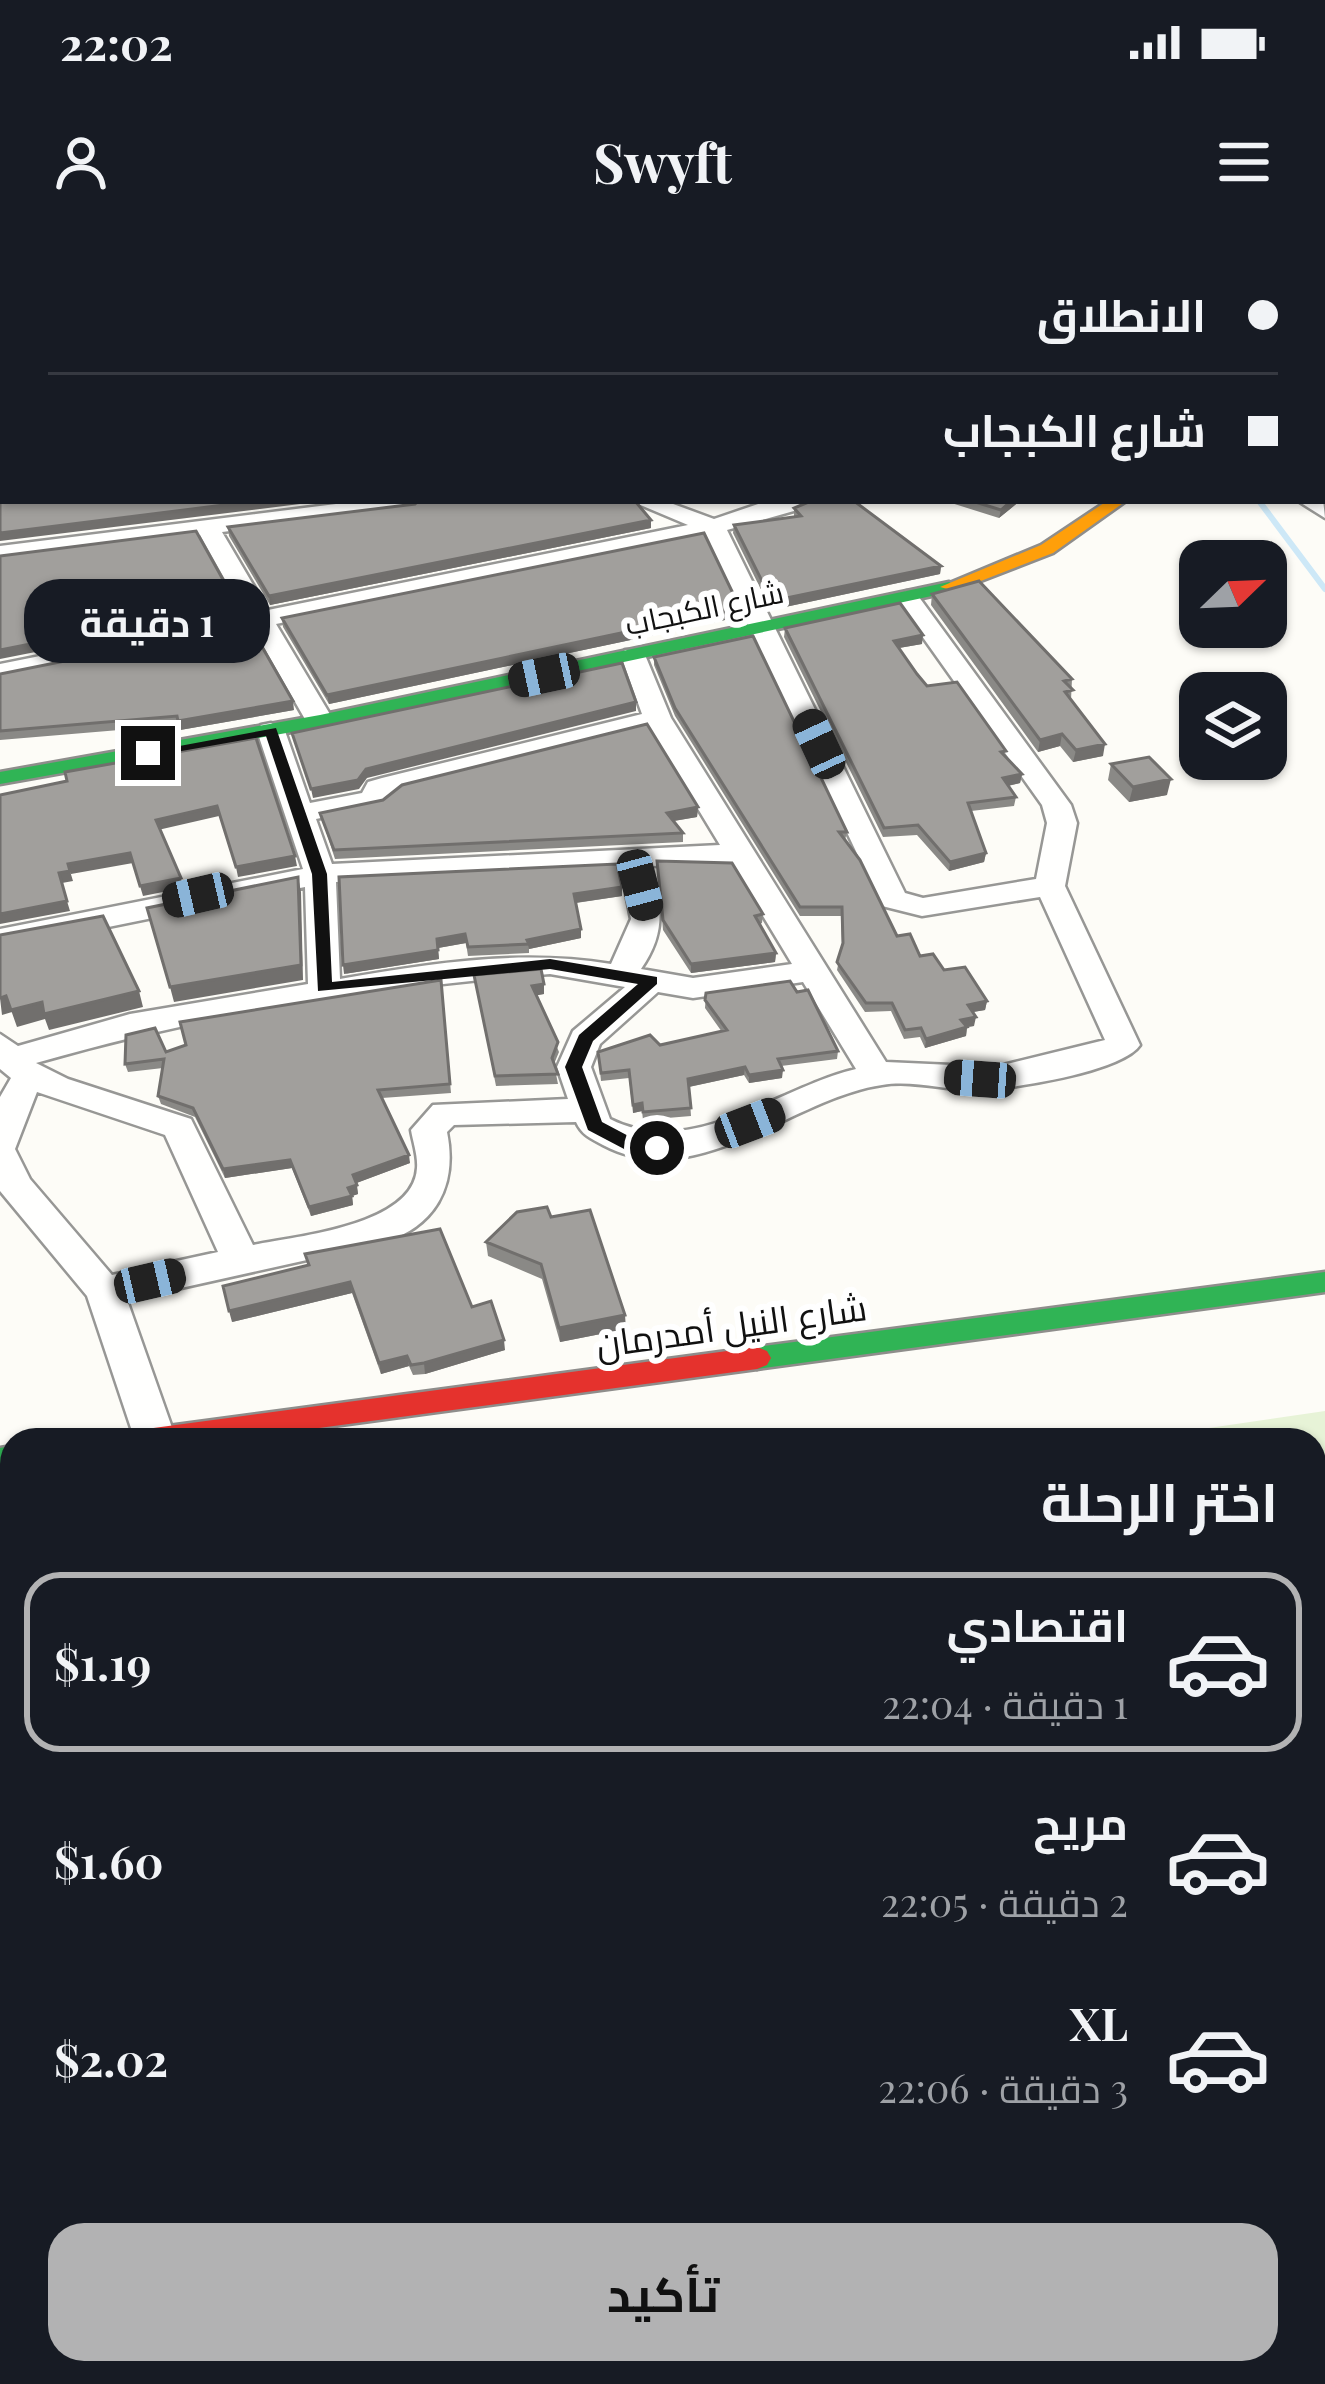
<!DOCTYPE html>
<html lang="ar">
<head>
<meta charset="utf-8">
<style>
	:root { --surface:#171b24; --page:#242831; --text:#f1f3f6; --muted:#9ea1a6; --line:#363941; --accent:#b2b2b3 }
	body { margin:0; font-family:"Playfair Display",Cairo,serif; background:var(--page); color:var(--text); direction:rtl; height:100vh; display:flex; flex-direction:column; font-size:45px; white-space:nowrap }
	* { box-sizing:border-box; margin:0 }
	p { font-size:39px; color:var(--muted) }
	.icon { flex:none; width:66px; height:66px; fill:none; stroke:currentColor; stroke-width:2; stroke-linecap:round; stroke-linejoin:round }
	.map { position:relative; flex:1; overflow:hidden; direction:ltr }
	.panel { position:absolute; left:0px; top:1188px; width:1326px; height:957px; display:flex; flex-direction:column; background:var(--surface); border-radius:36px 36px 0 0; box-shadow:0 3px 9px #0004; direction:rtl }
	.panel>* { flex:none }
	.guide { position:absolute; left:0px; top:0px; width:1326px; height:264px; box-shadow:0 3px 9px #0004; direction:rtl; display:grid; align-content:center; height:264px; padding:0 48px; background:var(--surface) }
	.needle { width:78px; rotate:67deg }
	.tools { position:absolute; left:1179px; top:300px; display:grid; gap:24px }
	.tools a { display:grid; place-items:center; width:108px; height:108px; border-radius:24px; background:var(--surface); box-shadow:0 3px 9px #0004; font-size:60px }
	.end { position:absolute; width:54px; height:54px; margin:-27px; border:15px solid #111; background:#fff; box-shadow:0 0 0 6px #fff }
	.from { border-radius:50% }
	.bubble { position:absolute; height:84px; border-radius:36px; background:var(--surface); box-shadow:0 3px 9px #0004; font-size:39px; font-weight:700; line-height:84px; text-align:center; direction:rtl }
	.car { position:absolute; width:36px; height:72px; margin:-36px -18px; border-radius:15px; box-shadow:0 0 9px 3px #0007; background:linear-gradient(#222 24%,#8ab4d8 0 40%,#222 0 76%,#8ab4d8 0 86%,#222 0) }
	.guide b { display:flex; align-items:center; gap:42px; height:114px; font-size:45px }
	.guide b+b { border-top:3px solid var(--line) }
	.guide i { width:30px; height:30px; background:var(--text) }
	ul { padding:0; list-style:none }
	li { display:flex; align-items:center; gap:36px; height:180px; margin:0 24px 18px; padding:0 24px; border:6px solid transparent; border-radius:36px }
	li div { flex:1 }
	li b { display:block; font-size:45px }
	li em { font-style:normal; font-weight:700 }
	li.selected { border-color:var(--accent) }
	li>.icon { width:108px; height:108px; stroke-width:1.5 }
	h2 { padding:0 48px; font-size:54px; line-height:144px }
	.primary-button { display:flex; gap:24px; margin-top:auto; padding:24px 48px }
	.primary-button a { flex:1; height:138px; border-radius:36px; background:var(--accent); color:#111; font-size:48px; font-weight:700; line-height:138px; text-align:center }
	.status { display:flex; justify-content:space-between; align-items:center; height:84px; padding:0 60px; background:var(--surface); direction:ltr }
	.status svg { height:33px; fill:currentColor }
	header { display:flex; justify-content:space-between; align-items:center; height:156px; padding:0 48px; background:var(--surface); font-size:54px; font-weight:700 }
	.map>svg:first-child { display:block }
</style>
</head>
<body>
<div class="status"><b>22:02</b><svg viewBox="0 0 49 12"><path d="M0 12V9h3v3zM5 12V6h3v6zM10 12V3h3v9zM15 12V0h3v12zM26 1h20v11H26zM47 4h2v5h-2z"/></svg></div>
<header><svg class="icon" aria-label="menu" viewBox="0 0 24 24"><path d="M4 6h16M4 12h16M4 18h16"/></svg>Swyft<svg class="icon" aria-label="person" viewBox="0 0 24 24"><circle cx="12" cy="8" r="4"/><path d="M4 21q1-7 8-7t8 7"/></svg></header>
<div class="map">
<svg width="1325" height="2144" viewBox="0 0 1325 2144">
	<rect width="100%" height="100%" fill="#fdfcf7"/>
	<path fill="#e7f3d7" d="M1325,1171V2144H0V1378L12,1376V2133H1314V1200H1127Z"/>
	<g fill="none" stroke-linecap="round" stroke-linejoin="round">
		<path stroke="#cde8f7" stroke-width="6" d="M1259,261L1325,349"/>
		<defs>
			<path id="street" d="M899,0H921L923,3H901Z
				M0,108H3V120H0Z
				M0,157H3L0,170Z
				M1323,259L1325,278L1298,261H1323Z
				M360,261H427L415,268L222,292L268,370L688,285L631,261H665L714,279L767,261H829L727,290L905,653L923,658L1036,639L1047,583L1042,565L895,358L907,351L916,353L1071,565L1077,583L1065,646L1140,805C1122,832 1008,850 974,850C944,850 913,840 882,845C792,858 697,955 603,905C590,898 582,895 576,882L454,885L447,892C458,947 435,988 379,1004L127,1060L176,1199L135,1200L87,1056L0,951V857L11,838L0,829V794L18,806L130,774L308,744L305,647L0,709V689L303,629L257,491L261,485L271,483L285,491L310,563L362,553L368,542L382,538L642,474L621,416L625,410H643L671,478L886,822L995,827L1105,800L1040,657L922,676L882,666L706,296L276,384L334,481L320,489L306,481L253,388L0,440V424L245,375L200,295L0,320V306ZM649,488L720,605L332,624L316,579L383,565L390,554L402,550ZM731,623L792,724L693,738L641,729C666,693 662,667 651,626ZM621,628L631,679L611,724C520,709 431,723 340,739L336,642ZM550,734L625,747L573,791L557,827L568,859L433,865L411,890C413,902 418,916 417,928C414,986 296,996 253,1005L191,879L68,839L36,823C203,775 377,747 550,734ZM803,742L856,829C776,848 692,921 610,879L591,827L600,804L658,752L693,758ZM37,852L165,895L218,1012L112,1035L30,939L15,909Z"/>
			<path id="fast" d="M949,342L958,347L955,351L320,487L0,544V532L320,475Z
				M1325,1032V1052L757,1129L747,1125L743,1118L747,1111L757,1107Z
				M12,1206V1230L0,1232V1208Z
				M12,1249V1273L0,1274V1250Z"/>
			<path id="slow" d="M1107,261H1126L1053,313L955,351L940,347L1041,305Z"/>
			<path id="jam" d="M757,1107L767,1111L771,1118L767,1125L757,1129L230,1200H132L136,1192L146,1189Z"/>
		</defs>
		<use href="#street" stroke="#979795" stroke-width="5"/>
		<use href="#fast" stroke="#8e8d8b" stroke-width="5"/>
		<use href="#slow" stroke="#8e8d8b" stroke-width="5"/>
		<use href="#jam" stroke="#8e8d8b" stroke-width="5"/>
		<use href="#street" fill="#fffffe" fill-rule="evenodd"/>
		<use href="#fast" fill="#30b455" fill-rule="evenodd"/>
		<use href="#slow" fill="#ff9f0a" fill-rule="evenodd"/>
		<use href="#jam" fill="#e5322d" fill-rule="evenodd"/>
	</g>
	<path fill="#8a8986" d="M1142,0H1325V114L1323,113V3H1148Z
		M945,261H1020L999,278Z
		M415,264L651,280V288L270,365L229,296L228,287Z
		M794,268L941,326L940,334L771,370L733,293L734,285L794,277Z
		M932,354L1072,439L1071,460L1103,516L1073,522L1060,506L1038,512L931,365Z
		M739,377L329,464L283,387L282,378Z
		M785,388L922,404L899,408L927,446L1022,534L1020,543L1008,546L1016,557L1014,566L971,571L986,613L984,622L949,631L917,595L883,597L784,397Z
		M654,417L847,592L845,600L897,696L920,716L944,730L987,761L985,770L973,772L974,786L967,787L966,796L925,808L920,797L904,799L891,771L865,772L837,730L842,706L841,676H800L675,476L654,425Z
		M0,434L294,470L180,490L179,485L0,500Z
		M1111,524L1167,555L1129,562L1108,540Z
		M698,567L697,577L674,581L683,593V602L335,619L320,573Z
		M657,621L763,674L762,683L760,684L776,713L775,722L691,733L663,690Z
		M622,647V656L576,663L581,698L529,709V713L468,716L466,703L438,708L439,719L344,734Z
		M474,735L544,744V754L536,755L559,812L554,824L558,844L496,846Z
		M441,740L451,853L382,858L410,923L356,943L358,954L352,956L353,965L311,976L292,928L225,938L195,877L161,864L158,856L163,828L128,832L125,824Z
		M797,752L838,811L837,819L781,826L782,838L749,843L744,835L689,847L691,876L643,880L642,871L633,873L629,838L601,841L598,812L660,805L722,792L705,768L706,753Z
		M551,977L626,1089L560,1102L542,1039L488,1016L486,1002Z
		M305,1014L472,1067L505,1110L425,1134L413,1135L409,1126L381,1134L352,1053L232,1082L308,1026Z"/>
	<path fill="#716f6d" d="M256,261H324L0,301V293Z
		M1011,261H1020L999,278L1001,270Z
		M651,280V288L270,365L269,356Z
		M941,326L940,334L771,370L772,361Z
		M236,363L238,372L0,419V410Z
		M740,368L739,377L329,464L327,455Z
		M923,395L922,404L893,409L894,401Z
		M293,461L294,470L180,490L178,481Z
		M636,462V471L367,538L359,549L313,558L311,549L366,529Z
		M1062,494L1060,506L1038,512L1040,500Z
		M1105,504L1103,516L1073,522L1076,510Z
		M1022,534L1020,543L1002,547L1003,538Z
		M1171,539L1167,555L1129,562L1133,547Z
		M217,566L219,576L158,590L156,580Z
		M698,567L697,577L667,582V573Z
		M130,613L133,623L71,634L68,624Z
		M986,613L984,622L949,631L950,622Z
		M295,616L297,626L238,637L236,627Z
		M70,631L73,641L62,643L59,633Z
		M298,637L301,652L303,740L174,762L170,747Z
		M181,638L183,648L143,656L140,646Z
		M622,647V656L574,663V654Z
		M67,661L70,671L0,684V674Z
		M581,689V698L529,709L527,700Z
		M465,694L466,703L438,708L437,699Z
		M438,710L439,719L344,734L343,725Z
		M776,713L775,722L691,733V724Z
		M544,744V754L533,756L532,746Z
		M139,751L143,767L49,790L45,779L17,787L11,770L42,762Z
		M6,756L12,772L2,775L0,758Z
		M987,761L985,770L967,773L968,765Z
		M976,777L974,786L967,787L966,796L925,808L926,799L961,780Z
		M745,827L744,835L688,847V839Z
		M783,830L782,838L749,843V835Z
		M642,863V871L633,873V865Z
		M409,915L410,923L354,944L353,935Z
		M290,920L292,928L225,938L223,929Z
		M357,945L358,954L349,957L348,948Z
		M352,956L353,965L311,976L309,967Z
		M350,1042L352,1053L232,1082L229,1071Z
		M625,1075L626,1089L560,1102L559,1088Z
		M504,1100L505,1110L425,1134L424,1123Z
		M407,1116L409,1126L381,1134L379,1123Z"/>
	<path fill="#a19f9c" stroke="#716f6d" stroke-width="3" d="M0,0H823L827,3H3V46L0,45Z
		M1162,0H1325V42L1323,41V3H1167Z
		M1323,46L1325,57V102L1323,100Z
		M0,61H3V98L0,97Z
		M3,165V217L0,215V166Z
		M1323,187H1325V231L1323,230Z
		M0,235H3V261H256L0,293Z
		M418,261H635L651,280L269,356L228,287L415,264Z
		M811,261H854L941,326L772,361L734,285L801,276L794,268Z
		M972,261H1011L1001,270Z
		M196,291L236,363L0,410V316Z
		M704,293L740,368L327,455L282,378Z
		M979,341L1072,439L1064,441L1073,450L1065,452L1105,504L1076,510L1062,494L1040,500L932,354Z
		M900,363L923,395L894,401L917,434L927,446L957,442L1006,511L1001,512L1022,534L1003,538L1016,557L968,563L986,613L950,622L918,585L884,588L785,388Z
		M249,384L293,461L178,481L177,476L0,491V434Z
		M753,396L847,592H839L860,620L897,696L910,694L920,716L933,714L944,730L965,727L987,761L968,765L976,777L961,780L967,787L926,799L921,788L905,790L892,763H866L837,722L843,703L842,667H800L675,468L654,417Z
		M622,423L636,462L366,529L358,540L311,549L292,493Z
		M647,484L698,567L667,573L683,593L334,610L320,573L383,560L402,545Z
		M256,498L295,616L236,627L217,566L156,580L181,638L140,646L130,613L68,624L70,631L59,633L67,661L0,674V555L67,541L65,532Z
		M1149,517L1171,539L1133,547L1111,524Z
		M657,621L732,623L763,674L755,676L776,713L691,724L663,680Z
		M617,624L622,647L574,654L581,689L527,700L529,704L468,707L465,694L437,699L438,710L343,725L339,637Z
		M298,637L301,725L170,747L147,668Z
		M103,676L139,751L44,774L42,762L11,770L6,756L0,758V695Z
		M541,729L544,744L532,746L558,802L552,818L558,834L495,836L474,735Z
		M441,740L450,844L378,850L409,915L353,935L357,945L348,948L352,956L309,967L290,920L223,929L193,868L158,856L164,819L125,824L126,795L155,788L166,812L186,805L180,782Z
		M790,741L797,752L808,750L838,811L778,819L783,830L749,835L745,827L688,839L691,868L643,872L642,863L633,865L629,830L601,833L598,812L650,795L660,805L727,790L705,760L706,753Z
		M547,967L551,977L590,970L625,1075L559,1088L541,1024L486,1002L517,972Z
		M440,989L472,1067L491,1061L504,1100L424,1123L411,1125L407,1116L379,1123L350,1042L229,1071L223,1046L309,1025L305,1014Z
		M1007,2133H1048L1052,2141L1045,2144H1011Z"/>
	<path fill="#111" d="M276,488L327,634L332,742L550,719L657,737V744L593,801L582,827L602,882L636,900L664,903V912L626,910L588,890L565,827L579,795L638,744L550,729L318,751L312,634L266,496L148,517L142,513Z"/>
	<g text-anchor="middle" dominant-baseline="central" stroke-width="12" stroke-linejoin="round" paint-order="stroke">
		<g font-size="30" fill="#111" stroke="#fff">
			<text transform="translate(704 367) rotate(-12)">شارع الكبجاب</text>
		</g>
		<g font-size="36" fill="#111" stroke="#fff">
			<text transform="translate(731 1084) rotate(-8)">شارع النيل أمدرمان</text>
		</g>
	</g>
</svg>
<div class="tools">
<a><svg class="needle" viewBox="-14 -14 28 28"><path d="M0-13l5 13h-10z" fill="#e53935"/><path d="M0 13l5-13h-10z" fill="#9ea1a6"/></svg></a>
<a><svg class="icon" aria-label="layers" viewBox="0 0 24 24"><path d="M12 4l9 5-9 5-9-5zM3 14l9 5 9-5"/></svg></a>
</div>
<i class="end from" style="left:657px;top:908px"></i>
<i class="end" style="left:148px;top:513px"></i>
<div class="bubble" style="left:24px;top:339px;width:246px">1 دقيقة</div>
<i class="car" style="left:544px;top:435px;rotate:258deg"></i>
<i class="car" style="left:819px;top:504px;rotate:335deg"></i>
<i class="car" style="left:640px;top:645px;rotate:165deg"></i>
<i class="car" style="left:198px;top:655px;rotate:257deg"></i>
<i class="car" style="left:980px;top:839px;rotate:274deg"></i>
<i class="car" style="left:750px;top:883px;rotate:69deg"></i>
<i class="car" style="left:150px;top:1041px;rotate:77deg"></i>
<div class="guide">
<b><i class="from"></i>الانطلاق</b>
<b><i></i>شارع الكبجاب</b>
</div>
<section class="panel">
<h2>اختر الرحلة</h2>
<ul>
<li class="selected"><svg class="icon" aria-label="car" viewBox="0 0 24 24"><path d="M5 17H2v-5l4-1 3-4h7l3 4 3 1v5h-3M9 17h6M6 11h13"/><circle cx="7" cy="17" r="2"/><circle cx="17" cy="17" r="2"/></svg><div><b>اقتصادي</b><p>1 دقيقة · 22:04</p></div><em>$1.19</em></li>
<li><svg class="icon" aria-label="car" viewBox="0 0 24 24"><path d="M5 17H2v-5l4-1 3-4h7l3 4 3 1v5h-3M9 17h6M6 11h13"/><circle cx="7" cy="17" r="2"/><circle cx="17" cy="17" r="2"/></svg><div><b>مريح</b><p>2 دقيقة · 22:05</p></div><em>$1.60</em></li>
<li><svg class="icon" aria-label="car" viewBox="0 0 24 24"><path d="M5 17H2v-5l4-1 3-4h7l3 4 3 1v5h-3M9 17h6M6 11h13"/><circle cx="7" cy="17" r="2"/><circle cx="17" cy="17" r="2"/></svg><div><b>XL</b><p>3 دقيقة · 22:06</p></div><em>$2.02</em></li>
</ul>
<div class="primary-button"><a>تأكيد</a></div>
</section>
</div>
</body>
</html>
